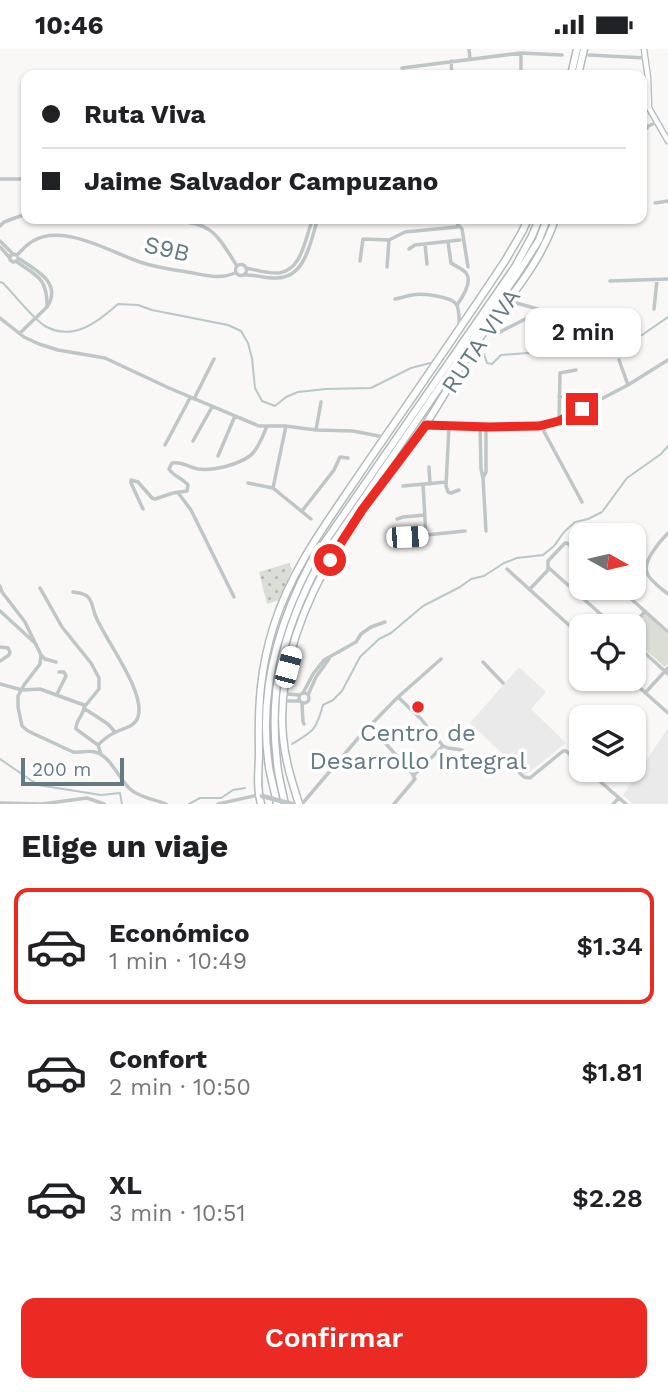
<!DOCTYPE html>
<html lang="es">
<head>
<meta charset="utf-8">
<style>
	:root { --surface:#fff; --page:#f2f2f2; --text:#202124; --muted:#757577; --line:#e0e0e0; --accent:#eb2a23 }
	body { margin:0; font-family:"Work Sans",sans-serif; background:var(--page); color:var(--text); height:100vh; display:flex; flex-direction:column; font-size:26px; white-space:nowrap }
	* { box-sizing:border-box; margin:0 }
	p { font-size:23px; color:var(--muted) }
	.icon { flex:none; width:38px; height:38px; fill:none; stroke:currentColor; stroke-width:2; stroke-linecap:round; stroke-linejoin:round }
	.map { position:relative; height:755px; overflow:hidden }
	.panel { display:flex; flex-direction:column; background:var(--surface); flex:1 }
	.panel>* { flex:none }
	.guide { position:absolute; left:21px; top:21px; width:626px; height:154px; border-radius:14px; box-shadow:0 2px 5px #0004; display:grid; align-content:center; height:154px; padding:0 21px; background:var(--surface) }
	.needle { width:46px; rotate:98deg }
	.buttons { position:absolute; left:569px; top:474px; display:grid; gap:14px }
	.buttons a { display:grid; place-items:center; width:77px; height:77px; border-radius:14px; background:var(--surface); box-shadow:0 2px 5px #0004; font-size:35px }
	.scale { position:absolute; left:21px; bottom:18px; width:103px; box-sizing:border-box; padding-left:7px; border:4px solid #627a82; border-top:0; font-size:19px; line-height:24px; white-space:nowrap; color:#627a82; -webkit-text-stroke:5px #fff; paint-order:stroke }
	.end { position:absolute; width:32px; height:32px; margin:-16px; border:9px solid #eb2a23; background:#fff; box-shadow:0 0 0 4px #fff }
	.from { border-radius:50% }
	.bubble { position:absolute; height:49px; border-radius:14px; background:var(--surface); box-shadow:0 2px 5px #0004; font-size:23px; font-weight:600; line-height:49px; text-align:center }
	.car { position:absolute; width:21px; height:42px; margin:-21px -10px; border-radius:9px; box-shadow:0 0 5px 2px #0007; background:linear-gradient(#fff 24%,#345 0 40%,#fff 0 76%,#345 0 86%,#fff 0) }
	.guide b { display:flex; align-items:center; gap:24px; height:66px; font-size:26px }
	.guide b+b { border-top:2px solid var(--line) }
	.guide i { width:18px; height:18px; background:var(--text) }
	ul { padding:0; list-style:none }
	li { display:flex; align-items:center; gap:21px; height:116px; margin:0 14px 10px; padding:0 7px; border:4px solid transparent; border-radius:14px }
	li div { flex:1 }
	li b { display:block; font-size:26px }
	li em { font-style:normal; font-weight:600 }
	li.selected { border-color:var(--accent) }
	li>.icon { width:63px; height:63px; stroke-width:1.5 }
	h2 { padding:0 21px; font-size:32px; line-height:84px }
	.cta { display:flex; gap:14px; margin-top:auto; padding:14px 21px }
	.cta a { flex:1; height:80px; border-radius:14px; background:var(--accent); color:#fff; font-size:28px; font-weight:600; line-height:80px; text-align:center }
	.status { display:flex; justify-content:space-between; align-items:center; height:49px; padding:0 35px; background:var(--surface); direction:ltr }
	.status svg { height:19px; fill:currentColor }
	.map>svg:first-child { display:block }
</style>
</head>
<body>
<div class="status"><b>10:46</b><svg viewBox="0 0 49 12"><path d="M0 12V9h3v3zM5 12V6h3v6zM10 12V3h3v9zM15 12V0h3v12zM26 1h20v11H26zM47 4h2v5h-2z"/></svg></div>
<div class="map">
<svg width="668" height="755" viewBox="0 0 668 755">
	<defs>
		<pattern id="grass-dots" width="8" height="8" patternUnits="userSpaceOnUse" patternTransform="scale(1.75)"><rect width="8" height="8" fill="#daded5"/><path d="M2 2h.1M6 6h.1" fill="none" stroke="#b4b9b2" stroke-width="1.8" stroke-linecap="round"/></pattern>
	</defs>
	<rect width="100%" height="100%" fill="#f9f8f6"/>
	<path fill="#e9eae9" d="M519,618L546,643L531,660L566,694L525,726L470,674Z
		M668,679V755H633L623,746Z"/>
	<path fill="url(#grass-dots)" d="M289,514L292,520L280,551L267,555L259,523Z"/>
	<path fill="#daded5" d="M645,564L668,586V614L665,618L634,591V578Z"/>
	<g fill="none" stroke-linecap="round" stroke-linejoin="round">
		<path stroke="#b7c8c9" stroke-width="2" d="M0,233L3,234C13,244 34,271 45,277C73,293 98,273 118,255L138,256L152,261L228,276L241,282L248,294L252,309L255,339L262,352L275,357L286,348L298,343L326,340L371,339L411,319L430,314
			M476,306L484,305L487,314L492,315L501,306L541,303L552,306H576L603,300L642,286L668,268
			M292,695C314,682 316,681 323,656L333,651L342,642L360,608L379,590L391,584L423,557L460,538L471,530L484,527L504,514L517,509L543,506L554,497L564,483L575,473L588,470L602,463L627,429L661,405L668,397
			M0,710L38,736L101,746L120,744L122,755
			M189,755L200,749H221L233,741L245,739"/>
		<defs>
			<path id="secondary" d="M644,0L648,29L649,59L668,92"/>
			<path id="primary" d="M261,755C256,738 259,720 259,702C258,656 260,620 274,576C292,519 328,472 361,423C409,353 458,283 505,212L522,183L528,170
				M299,755C292,733 285,711 283,688C277,621 304,553 338,497C362,457 393,423 419,385C441,354 457,321 479,290C505,254 542,213 555,170"/>
			<path id="trunk" d="M571,26L577,0
				M578,26L584,0
				M476,295L481,283
				M277,755C275,743 271,730 269,718C258,646 278,575 311,513L515,218L532,187L539,170
				M285,755C282,741 278,727 277,713C268,639 284,580 318,516L520,221L539,191L547,170"/>
		</defs>
		<use href="#secondary" stroke="#b1babd" stroke-width="7"/>
		<use href="#primary" stroke="#b2babc" stroke-width="9"/>
		<use href="#trunk" stroke="#b2b9bb" stroke-width="9"/>
		<path stroke="#bfc6c8" stroke-width="3.5" d="M469,0L470,10
			M589,6L646,9
			M451,12L452,26
			M402,19L521,4L562,6
			M521,26V4
			M642,73L647,79
			M642,80L657,73
			M0,130H26
			M655,154L668,152
			M160,170C180,173 204,171 218,189C225,197 231,208 237,217
			M457,170L458,176L462,180L468,218
			M0,177L4,173L23,166
			M0,192L13,205L16,206
			M448,193L451,214C455,217 463,220 466,224C473,233 462,249 457,256
			M425,195L427,215
			M0,198L10,209
			M409,200L415,196L460,191
			M13,205L10,207V211L13,213L17,212
			M17,206C22,201 27,195 33,192C64,174 110,203 140,213C157,219 176,221 193,224C208,227 221,230 235,224
			M18,209C35,220 63,234 47,258L20,284
			M360,212L363,190L389,191L405,183L457,178L458,176
			M17,213C37,227 47,229 47,256
			M235.5 221a5.5 5.5 0 1 1 11 0a5.5 5.5 0 1 1-11 0Z
			M387,218L389,191
			M246,219C256,221 269,225 279,224C303,221 305,187 313,170
			M244,226C255,225 266,230 277,229C307,228 310,191 318,170
			M610,232L668,230
			M395,250C401,249 406,247 412,246C421,244 450,247 456,255C460,260 459,270 459,277
			M654,260L657,231
			M0,269L24,288L39,295L58,301L105,309L169,339L259,377H286L316,381L353,382L384,388
			M496,285L539,263L538,260L509,252
			M619,311L628,336
			M559,348L576,347
			M194,350L214,310
			M559,372L560,324L576,321
			M426,376C438,377 452,377 465,377C494,378 532,381 559,372L628,336L668,311
			M449,377L446,437L448,443L451,444L459,441
			M480,377L481,420L483,429L486,482
			M541,377L582,453
			M316,381L321,353
			M193,392L212,358
			M165,396L190,349
			M218,407L235,367
			M429,418L430,435
			M484,427L486,423V378
			M248,434L273,439L311,470
			M423,435L426,487
			M403,437L446,433
			M273,439L286,377
			M179,445L191,461L234,548
			M143,460L131,434V431L138,433L152,449L155,450L173,444L187,442L188,436C182,429 173,427 169,420L172,414C181,412 189,418 198,420C214,422 238,416 251,406C259,399 263,386 267,377
			M302,462L334,421L340,408L348,409
			M397,470L403,468L425,466
			M668,484C660,492 642,513 647,524C650,532 661,539 668,545
			M400,491L407,488L465,482
			M549,519L615,578
			M507,520L581,587
			M0,537L2,543L25,573L41,606L40,615L24,636L18,647V658L22,677L28,682L73,703C80,704 88,701 95,703C111,707 118,729 130,740C140,749 154,750 166,755
			M40,539L62,578L91,614L99,629V640L85,657
			M619,539L668,583
			M530,540L548,521V512L565,494H567L581,506
			M73,543C78,544 84,544 88,548C93,553 93,562 96,568C106,592 146,643 138,668C135,678 123,679 116,683C109,686 103,691 98,696
			M0,562L36,595
			M632,578L645,562
			M634,594L668,625
			M0,598L8,599L10,603L9,606L0,612
			M42,607L45,610L56,613
			M483,613L503,634
			M630,630L668,664
			M0,635L22,641L40,640L84,656C86,664 75,671 76,680L98,696L101,705
			M299 649a5 5 0 1 1 10 0a5 5 0 1 1-10 0Z
			M285,644L286,645L300,646
			M303,644L313,625L324,611L356,593L361,585L371,578L385,573
			M645,644L668,619
			M57,645L66,627L64,623H59
			M308,646L316,628L329,610
			M398,648L421,670L443,697L448,699L462,701L481,720C491,724 495,712 504,709L524,728L530,729L563,702H566L581,715
			M284,653L286,652H299
			M302,655L303,673L304,675
			M85,660L108,675L115,683
			M370,677L412,724L415,730L394,755
			M587,721L626,755
			M414,726L443,697
			M0,754L42,755L87,749L104,755
			M218,755L258,746
			M302,755L360,687L397,649L441,610
			M613,755L619,749"/>
		<use href="#secondary" stroke="#fff" stroke-width="4.5"/>
		<use href="#primary" stroke="#fff" stroke-width="6"/>
		<use href="#trunk" stroke="#fff" stroke-width="6"/>
		<path stroke="#bfc6c8" stroke-width="4.5" d="M262,747L292,755"/>
	</g>
	<g fill="none" stroke-linecap="round" stroke-linejoin="round">
		<path stroke="#eb2a23" stroke-width="9" d="M330,511L362,461L426,376L489,378L539,377L559,372L582,360"/>
	</g>
	<circle fill="#eb2a23" stroke="#fff" stroke-width="2.5" cx="418" cy="658" r="7"/>
	<g text-anchor="middle" dominant-baseline="central" stroke-width="7" stroke-linejoin="round" paint-order="stroke">
		<g font-size="24" fill="#627a82" stroke="#fff">
			<text transform="translate(167 200) rotate(13)">S9B</text>
			<text transform="translate(481 292) rotate(-56)">RUTA VIVA</text>
		</g>
		<g font-size="24" fill="#627a82" stroke="#fff">
			<text x="418" y="684">Centro de<tspan x="418" dy="28">Desarrollo Integral</tspan></text>
		</g>
	</g>
</svg>
<div class="buttons">
<a><svg class="needle" viewBox="-14 -14 28 28"><path d="M0-13l5 13h-10z" fill="#e53935"/><path d="M0 13l5-13h-10z" fill="#757577"/></svg></a>
<a><svg class="icon" aria-label="locate" viewBox="0 0 24 24"><circle cx="12" cy="12" r="6"/><path d="M12 2v4M12 18v4M2 12h4M18 12h4"/></svg></a>
<a><svg class="icon" aria-label="layers" viewBox="0 0 24 24"><path d="M12 4l9 5-9 5-9-5zM3 14l9 5 9-5"/></svg></a>
</div>
<div class="scale">200 m</div>
<i class="end from" style="left:330px;top:511px"></i>
<i class="end" style="left:582px;top:360px"></i>
<div class="bubble" style="left:525px;top:259px;width:116px">2 min</div>
<i class="car" style="left:407px;top:488px;rotate:88deg"></i>
<i class="car" style="left:288px;top:618px;rotate:15deg"></i>
<div class="guide">
<b><i class="from"></i>Ruta Viva</b>
<b><i></i>Jaime Salvador Campuzano</b>
</div>
</div>
<section class="panel">
<h2>Elige un viaje</h2>
<ul>
<li class="selected"><svg class="icon" aria-label="car" viewBox="0 0 24 24"><path d="M5 17H2v-5l4-1 3-4h7l3 4 3 1v5h-3M9 17h6M6 11h13"/><circle cx="7" cy="17" r="2"/><circle cx="17" cy="17" r="2"/></svg><div><b>Económico</b><p>1 min · 10:49</p></div><em>$1.34</em></li>
<li><svg class="icon" aria-label="car" viewBox="0 0 24 24"><path d="M5 17H2v-5l4-1 3-4h7l3 4 3 1v5h-3M9 17h6M6 11h13"/><circle cx="7" cy="17" r="2"/><circle cx="17" cy="17" r="2"/></svg><div><b>Confort</b><p>2 min · 10:50</p></div><em>$1.81</em></li>
<li><svg class="icon" aria-label="car" viewBox="0 0 24 24"><path d="M5 17H2v-5l4-1 3-4h7l3 4 3 1v5h-3M9 17h6M6 11h13"/><circle cx="7" cy="17" r="2"/><circle cx="17" cy="17" r="2"/></svg><div><b>XL</b><p>3 min · 10:51</p></div><em>$2.28</em></li>
</ul>
<div class="cta"><a>Confirmar</a></div>
</section>
</body>
</html>
